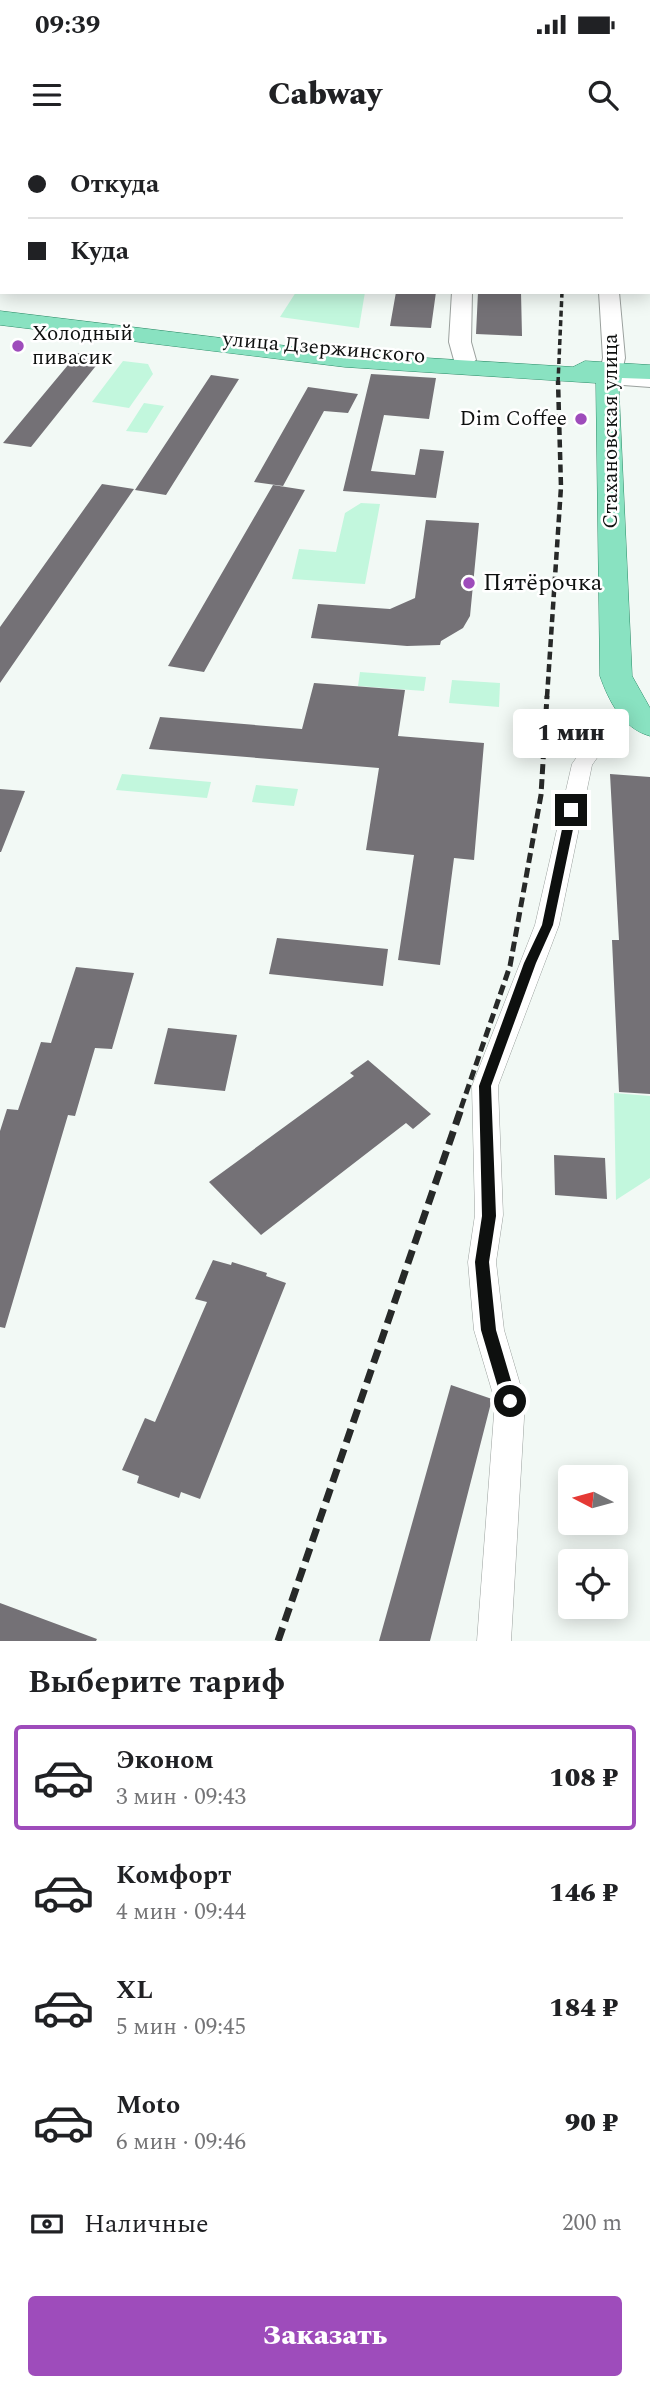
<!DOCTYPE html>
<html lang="ru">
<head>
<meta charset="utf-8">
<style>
	:root { --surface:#fff; --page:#f6f6f6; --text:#202124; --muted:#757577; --line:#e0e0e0; --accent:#9e4cbb }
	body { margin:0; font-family:Spectral,serif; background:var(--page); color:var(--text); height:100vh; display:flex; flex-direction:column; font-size:26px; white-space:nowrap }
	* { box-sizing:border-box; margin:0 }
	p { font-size:23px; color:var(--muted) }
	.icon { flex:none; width:38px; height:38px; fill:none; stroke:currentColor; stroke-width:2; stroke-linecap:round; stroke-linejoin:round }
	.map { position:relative; height:1501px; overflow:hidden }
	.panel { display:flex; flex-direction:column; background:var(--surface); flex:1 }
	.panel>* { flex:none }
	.top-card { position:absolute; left:0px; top:0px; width:651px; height:154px; box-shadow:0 4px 18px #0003; display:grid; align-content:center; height:154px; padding:0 28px; background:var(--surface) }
	.needle { width:46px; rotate:276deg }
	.buttons { position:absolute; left:558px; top:1325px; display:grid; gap:14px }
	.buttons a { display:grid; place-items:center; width:70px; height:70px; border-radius:7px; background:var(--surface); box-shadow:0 4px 18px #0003; font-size:35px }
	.end { position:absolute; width:32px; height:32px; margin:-16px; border:9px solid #0e100f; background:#fff; box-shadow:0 0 0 4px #fff }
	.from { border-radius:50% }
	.bubble { position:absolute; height:49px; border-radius:7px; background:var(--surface); box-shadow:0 4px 18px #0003; font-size:23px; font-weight:800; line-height:49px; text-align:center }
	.top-card b { display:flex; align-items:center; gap:24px; height:66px; font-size:26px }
	.top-card b+b { border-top:2px solid var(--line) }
	.top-card i { width:18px; height:18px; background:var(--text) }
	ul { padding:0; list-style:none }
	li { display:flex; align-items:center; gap:21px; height:105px; margin:0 14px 10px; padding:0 14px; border:4px solid transparent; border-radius:7px }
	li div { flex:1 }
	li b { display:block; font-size:26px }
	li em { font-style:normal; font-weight:800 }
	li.on { border-color:var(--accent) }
	li>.icon { width:63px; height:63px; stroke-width:1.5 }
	h2 { padding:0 28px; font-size:32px; line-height:84px }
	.pay { display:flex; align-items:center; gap:18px; height:77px; padding:0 28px; font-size:26px }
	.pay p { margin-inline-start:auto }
	.cta { display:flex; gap:14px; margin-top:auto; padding:14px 28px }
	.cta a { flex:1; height:80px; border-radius:7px; background:var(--accent); color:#fff; font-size:28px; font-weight:800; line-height:80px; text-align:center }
	.status { display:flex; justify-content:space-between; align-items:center; height:49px; padding:0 35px; background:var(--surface); direction:ltr }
	.status svg { height:19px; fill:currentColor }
	header { display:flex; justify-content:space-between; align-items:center; height:91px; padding:0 28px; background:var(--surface); font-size:32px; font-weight:800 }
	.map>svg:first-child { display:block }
</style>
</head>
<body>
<div class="status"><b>09:39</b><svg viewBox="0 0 49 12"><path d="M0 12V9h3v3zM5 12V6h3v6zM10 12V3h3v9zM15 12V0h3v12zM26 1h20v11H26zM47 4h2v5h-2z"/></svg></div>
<header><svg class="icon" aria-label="menu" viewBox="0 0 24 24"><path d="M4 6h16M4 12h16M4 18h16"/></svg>Cabway<svg class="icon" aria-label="search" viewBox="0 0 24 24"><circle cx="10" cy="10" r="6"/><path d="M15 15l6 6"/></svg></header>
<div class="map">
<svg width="650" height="1501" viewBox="0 0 650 1501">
	<rect width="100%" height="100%" fill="#f2f9f5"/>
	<path fill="#c2f7dd" d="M296,152H365L359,188L280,177Z
		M123,221L148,224L153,234L129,268L92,262Z
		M144,263L164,266L147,293L126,291Z
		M361,363L380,364L365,444L292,439L299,409L336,412L345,373Z
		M360,532L426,537L424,551L358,546Z
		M452,540L500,543L499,567L449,563Z
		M122,634L211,642L207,658L116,650Z
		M256,645L298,649L294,666L252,662Z
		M614,953L650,956V1038L616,1060Z"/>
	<path fill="#747176" d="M396,152H436L431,188L390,186Z
		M478,152H521L522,196L476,194Z
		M78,213L103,217L31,307L3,303Z
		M371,234L436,238L429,279L384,275L371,331L415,335L420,309L444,311L436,358L343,351Z
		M211,235L239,239L166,355L135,350Z
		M308,247L358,254L348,273L324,271L283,346L254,342Z
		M102,344L134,349L0,543V487Z
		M273,345L305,350L204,532L168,526Z
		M426,380L479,383L470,476L463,488L441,501L440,505L407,506L311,498L318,464L390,469L415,458Z
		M314,543L405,550L398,596L484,603L474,720L454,718L440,825L398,820L414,715L366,710L379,628L149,609L160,577L302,589Z
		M610,634L650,637V954L619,952L612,800H619Z
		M0,649L25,651L1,712H0Z
		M277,798L388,809L383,846L269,834Z
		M76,827L134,833L112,909L95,908L75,976L68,975L5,1188L0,1187V991L7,969L18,970L41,902L51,903Z
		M168,888L237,895L225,951L154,944Z
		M368,920L431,974L413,989L406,983L261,1095L209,1042L354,936L350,933Z
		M554,1015L605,1018L607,1059L555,1055Z
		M213,1120L231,1125L232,1122L267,1133L266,1136L286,1143L200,1359L181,1352L179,1358L137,1343L139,1336L122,1330L145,1278L155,1282L207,1162L195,1159Z
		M451,1245L492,1259L430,1501H379Z
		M0,1463L97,1499L96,1501H0Z"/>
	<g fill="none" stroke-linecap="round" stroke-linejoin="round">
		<defs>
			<path id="street" d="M649,101H650V109H649Z
				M633,565L640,566L643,571L614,594L592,625L559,785L498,946L503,1075L496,1122L504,1190L525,1261L511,1501H477L495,1261L474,1190L468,1122L475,1075L472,946L535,785L572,624L600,584Z"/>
			<path id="secondary" d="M333,0H351V2H333Z
				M587,0H605V2H587Z
				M452,152H472L471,202L476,220L465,227L454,220L449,202Z
				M599,152H619L625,218L622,231L650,233V247L610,244L599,237L603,218Z"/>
			<path id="primary" d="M0,171L345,213L573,227L585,221L650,225V239L622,238L619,253L632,536L650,568V596C622,588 609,561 600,536L596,243L345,227L0,185Z"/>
		</defs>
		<use href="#street" stroke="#9ba19e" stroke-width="1"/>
		<use href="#secondary" stroke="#9ba19e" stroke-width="2"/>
		<use href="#primary" stroke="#2b8c68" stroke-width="1"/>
		<use href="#street" fill="#fff" fill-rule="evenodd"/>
		<use href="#secondary" fill="#fff" fill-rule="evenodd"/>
		<use href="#primary" fill="#89e2c1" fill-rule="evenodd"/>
		<path stroke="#272928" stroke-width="3.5" stroke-dasharray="6 3.5" stroke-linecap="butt" d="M558,243L562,152"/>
		<path stroke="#272928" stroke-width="4.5" stroke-dasharray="8 4.5" stroke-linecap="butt" d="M547,557L561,347L558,241"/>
		<path stroke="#272928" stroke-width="5" stroke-dasharray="10 5" stroke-linecap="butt" d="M461,968L510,826L541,655L547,556"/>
		<path stroke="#272928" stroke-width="7" stroke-dasharray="14 7" stroke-linecap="butt" d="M278,1501L462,966"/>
	</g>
	<path fill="#0e100f" d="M571,666L577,670L553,785L536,823L491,946L496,1076L489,1122L496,1190L517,1261L510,1268L502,1261L481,1190L475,1122L482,1076L479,946L524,823L542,785L566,670Z"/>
	<g fill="#9e4cbb" stroke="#fff" stroke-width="2.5">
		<circle cx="18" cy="206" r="7"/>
		<circle cx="581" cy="279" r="7"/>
		<circle cx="469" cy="443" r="7"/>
	</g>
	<g text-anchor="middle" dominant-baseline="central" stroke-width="5" stroke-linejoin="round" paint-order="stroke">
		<g font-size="21" fill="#0e100f" stroke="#fff" text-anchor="start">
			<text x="32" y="194">Холодный<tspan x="32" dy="24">пивасик</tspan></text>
			<text x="567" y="279" text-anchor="end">Dim Coffee</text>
		</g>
		<g font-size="21" fill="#0e100f" stroke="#fff">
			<text transform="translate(324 208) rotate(5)">улица Дзержинского</text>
			<text transform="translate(611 291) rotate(-90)">Стахановская улица</text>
		</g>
		<g font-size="24" fill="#0e100f" stroke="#fff" text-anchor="start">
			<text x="483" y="443">Пятёрочка</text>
		</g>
	</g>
</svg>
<div class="buttons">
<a><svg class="needle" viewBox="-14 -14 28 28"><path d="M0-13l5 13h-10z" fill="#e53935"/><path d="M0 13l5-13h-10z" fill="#757577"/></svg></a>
<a><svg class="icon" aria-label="locate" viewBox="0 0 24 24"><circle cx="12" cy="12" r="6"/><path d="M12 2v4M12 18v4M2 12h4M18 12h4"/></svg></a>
</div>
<i class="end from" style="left:510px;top:1261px"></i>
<i class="end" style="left:571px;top:670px"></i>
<div class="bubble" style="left:513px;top:569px;width:116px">1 мин</div>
<div class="top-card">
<b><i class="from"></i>Откуда</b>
<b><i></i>Куда</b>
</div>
</div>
<section class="panel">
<h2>Выберите тариф</h2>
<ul>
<li class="on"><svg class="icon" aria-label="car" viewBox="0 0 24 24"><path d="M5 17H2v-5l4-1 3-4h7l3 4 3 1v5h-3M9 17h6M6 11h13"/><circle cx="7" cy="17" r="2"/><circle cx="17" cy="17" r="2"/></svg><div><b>Эконом</b><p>3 мин · 09:43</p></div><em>108 ₽</em></li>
<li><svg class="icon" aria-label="car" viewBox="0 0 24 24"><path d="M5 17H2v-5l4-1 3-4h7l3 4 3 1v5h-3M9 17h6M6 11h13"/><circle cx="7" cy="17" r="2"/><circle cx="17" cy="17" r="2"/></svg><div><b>Комфорт</b><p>4 мин · 09:44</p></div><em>146 ₽</em></li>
<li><svg class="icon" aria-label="car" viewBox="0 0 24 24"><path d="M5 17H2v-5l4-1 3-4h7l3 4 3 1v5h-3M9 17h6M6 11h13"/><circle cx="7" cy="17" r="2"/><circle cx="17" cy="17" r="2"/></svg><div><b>XL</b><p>5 мин · 09:45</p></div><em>184 ₽</em></li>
<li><svg class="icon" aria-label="car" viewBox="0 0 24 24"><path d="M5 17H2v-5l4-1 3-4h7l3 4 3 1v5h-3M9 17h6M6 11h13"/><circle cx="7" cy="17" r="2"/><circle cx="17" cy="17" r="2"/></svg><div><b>Moto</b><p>6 мин · 09:46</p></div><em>90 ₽</em></li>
</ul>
<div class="pay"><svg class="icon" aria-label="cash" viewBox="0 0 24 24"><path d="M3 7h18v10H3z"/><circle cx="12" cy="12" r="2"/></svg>Наличные<p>200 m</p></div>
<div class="cta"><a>Заказать</a></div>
</section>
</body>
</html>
